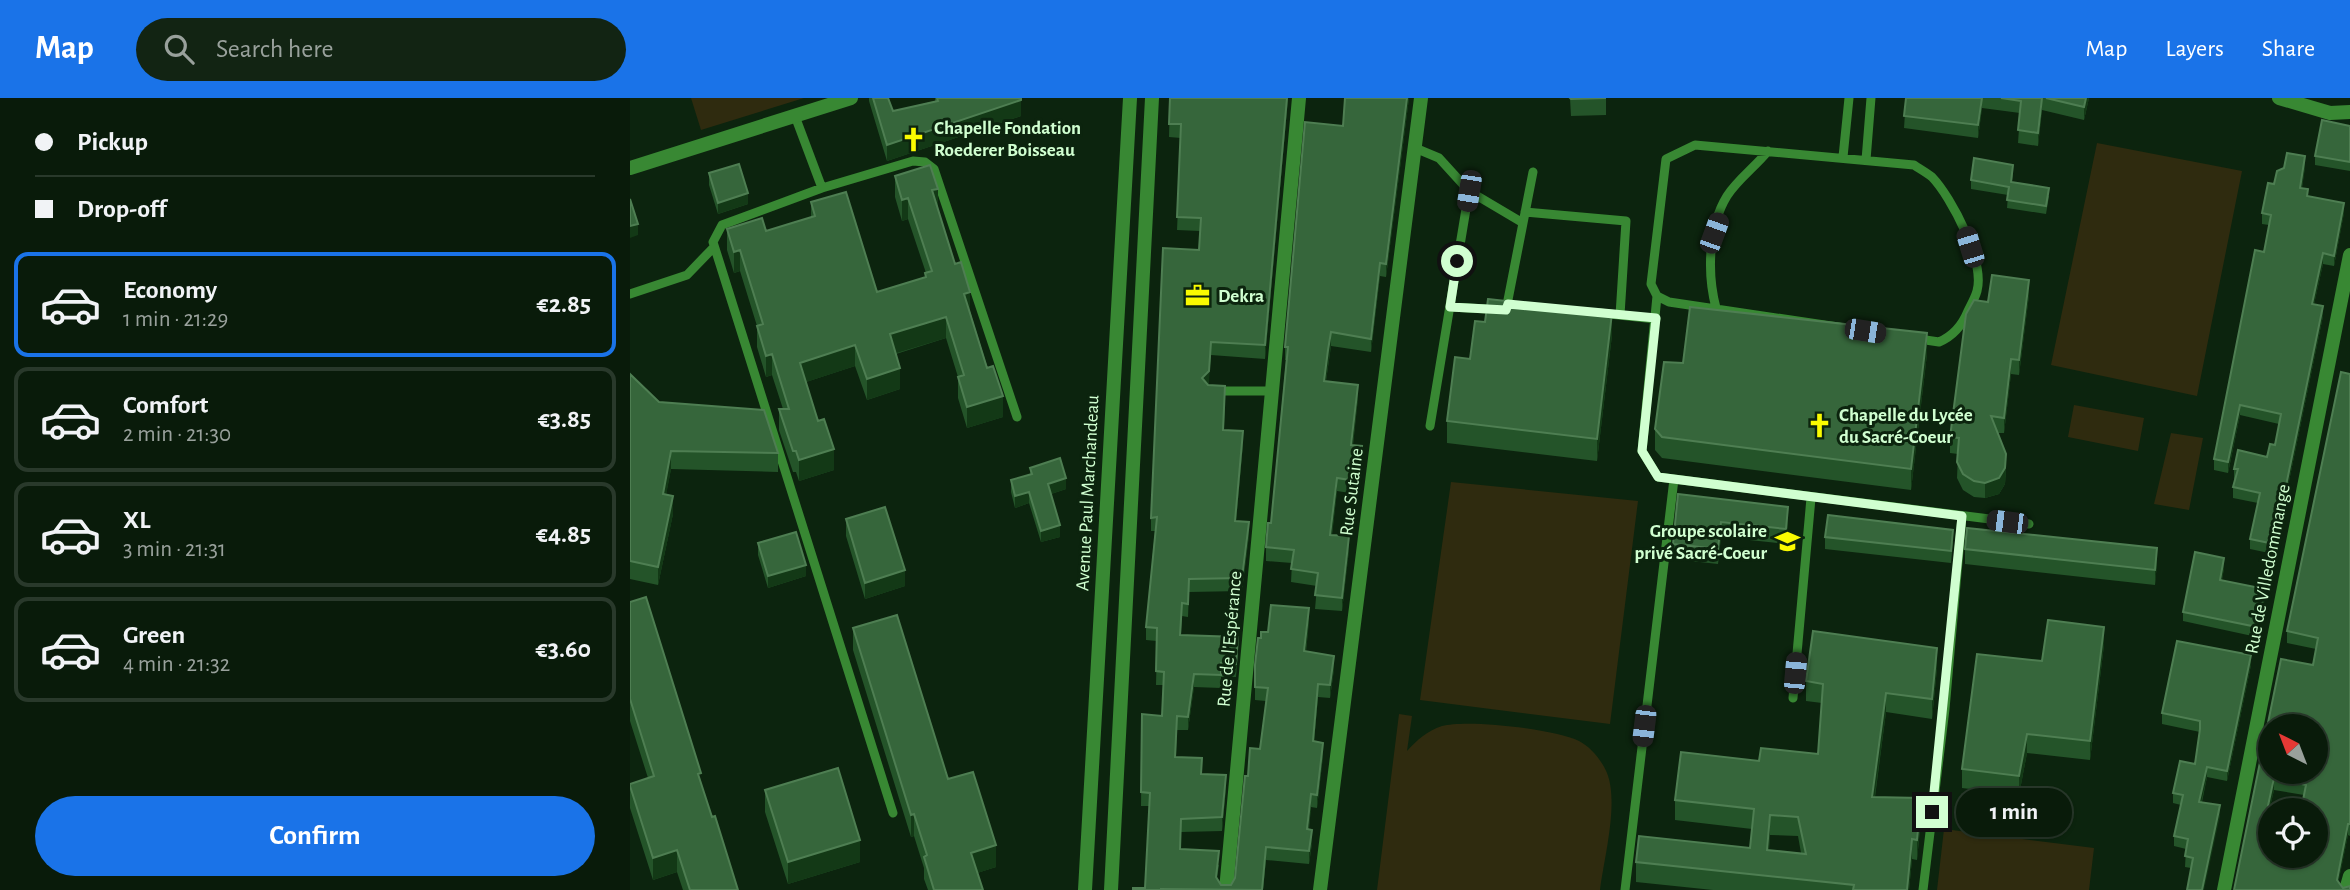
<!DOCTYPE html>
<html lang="en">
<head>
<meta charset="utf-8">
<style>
	:root { --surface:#091b0a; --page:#122413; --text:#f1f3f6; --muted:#99a19c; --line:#29392b; --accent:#1a73e8 }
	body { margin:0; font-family:"Alegreya Sans",sans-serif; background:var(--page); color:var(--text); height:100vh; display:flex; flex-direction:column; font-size:26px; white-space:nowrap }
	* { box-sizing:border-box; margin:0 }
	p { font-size:23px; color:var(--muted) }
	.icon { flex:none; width:38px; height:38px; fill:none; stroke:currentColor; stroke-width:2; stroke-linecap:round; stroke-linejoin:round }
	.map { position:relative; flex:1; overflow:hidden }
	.panel { display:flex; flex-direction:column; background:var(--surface); width:630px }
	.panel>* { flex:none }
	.hud { display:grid; align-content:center; height:154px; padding:0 35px; background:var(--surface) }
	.needle { width:46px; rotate:318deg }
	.controls { position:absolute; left:1628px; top:616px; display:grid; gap:14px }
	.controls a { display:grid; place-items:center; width:70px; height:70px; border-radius:50%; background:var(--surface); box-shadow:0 2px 5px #0004,0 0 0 2px var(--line); font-size:35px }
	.end { position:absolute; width:32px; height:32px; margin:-16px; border:9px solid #d0ffd0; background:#111; box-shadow:0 0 0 4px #111 }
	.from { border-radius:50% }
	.bubble { position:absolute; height:49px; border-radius:24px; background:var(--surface); box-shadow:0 2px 5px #0004,0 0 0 2px var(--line); font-size:23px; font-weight:700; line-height:49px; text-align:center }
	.car { position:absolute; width:21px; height:42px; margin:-21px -10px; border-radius:9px; box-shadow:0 0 5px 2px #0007; background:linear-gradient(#222 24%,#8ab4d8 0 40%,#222 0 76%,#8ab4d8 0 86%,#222 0) }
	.hud b { display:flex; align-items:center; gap:24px; height:66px; font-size:26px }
	.hud b+b { border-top:2px solid var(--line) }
	.hud i { width:18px; height:18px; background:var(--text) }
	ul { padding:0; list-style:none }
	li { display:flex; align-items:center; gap:21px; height:105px; margin:0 14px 10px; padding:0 21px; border:4px solid var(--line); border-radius:14px }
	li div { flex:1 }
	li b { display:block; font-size:26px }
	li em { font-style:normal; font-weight:700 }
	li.active { border-color:var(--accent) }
	li>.icon { width:63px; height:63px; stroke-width:1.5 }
	.primary-button { display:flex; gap:14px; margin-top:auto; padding:14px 35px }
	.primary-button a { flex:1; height:80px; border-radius:42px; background:var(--accent); color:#fff; font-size:28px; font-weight:700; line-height:80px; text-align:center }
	header { display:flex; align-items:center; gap:42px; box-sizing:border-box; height:98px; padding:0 35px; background:var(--accent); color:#fff }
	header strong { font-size:33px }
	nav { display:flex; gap:38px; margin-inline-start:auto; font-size:24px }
	.search { width:490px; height:63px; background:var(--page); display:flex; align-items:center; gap:18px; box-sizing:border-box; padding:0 24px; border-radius:38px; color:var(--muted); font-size:26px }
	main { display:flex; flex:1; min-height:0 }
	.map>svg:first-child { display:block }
</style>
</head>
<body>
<header>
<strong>Map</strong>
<div class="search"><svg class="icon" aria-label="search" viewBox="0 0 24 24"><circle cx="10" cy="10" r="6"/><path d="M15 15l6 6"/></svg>Search here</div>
<nav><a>Map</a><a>Layers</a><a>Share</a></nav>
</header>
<main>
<section class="panel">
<div class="hud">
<b><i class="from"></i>Pickup</b>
<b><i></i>Drop-off</b>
</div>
<ul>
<li class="active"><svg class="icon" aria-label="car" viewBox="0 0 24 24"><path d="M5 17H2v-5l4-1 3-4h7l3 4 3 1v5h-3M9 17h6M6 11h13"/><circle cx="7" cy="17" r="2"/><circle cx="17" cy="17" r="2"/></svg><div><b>Economy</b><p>1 min · 21:29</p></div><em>€2.85</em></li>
<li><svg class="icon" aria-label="car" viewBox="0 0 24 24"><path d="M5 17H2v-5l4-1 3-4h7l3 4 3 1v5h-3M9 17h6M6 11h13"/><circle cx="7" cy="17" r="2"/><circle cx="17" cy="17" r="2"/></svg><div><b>Comfort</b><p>2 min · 21:30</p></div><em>€3.85</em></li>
<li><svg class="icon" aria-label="car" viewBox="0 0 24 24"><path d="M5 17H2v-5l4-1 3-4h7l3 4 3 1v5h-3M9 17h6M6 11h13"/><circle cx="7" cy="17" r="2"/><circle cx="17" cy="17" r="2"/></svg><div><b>XL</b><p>3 min · 21:31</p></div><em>€4.85</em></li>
<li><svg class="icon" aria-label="car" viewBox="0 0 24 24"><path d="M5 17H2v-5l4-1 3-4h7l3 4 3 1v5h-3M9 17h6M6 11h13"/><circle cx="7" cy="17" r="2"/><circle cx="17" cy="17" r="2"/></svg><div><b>Green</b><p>4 min · 21:32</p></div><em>€3.60</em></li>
</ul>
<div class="primary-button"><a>Confirm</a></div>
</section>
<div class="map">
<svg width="1720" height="792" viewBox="0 0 1720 792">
	<rect width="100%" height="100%" fill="#0c240e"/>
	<path fill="#2f2b0f" d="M61,0H174L71,32Z
		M1467,45L1612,73L1567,298L1421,267Z
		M1444,307L1514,320L1508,353L1438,339Z
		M1541,335L1573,340L1559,412L1524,406Z
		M821,384L1008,403L980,626L790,602Z
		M769,616L782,618L777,653C787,642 797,633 812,628C838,621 924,631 949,643C961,649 972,663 977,675C989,705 974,760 970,792H747Z
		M1314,731L1464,750L1459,792H1307Z"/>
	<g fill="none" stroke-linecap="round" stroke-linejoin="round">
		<path stroke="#388833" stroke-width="9" d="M165,18L192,90L283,63L295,64L304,71L387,319
			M1065,47L1284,67C1290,71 1297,75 1302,79C1322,100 1355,164 1347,193C1345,200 1341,207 1338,213C1332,228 1323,238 1309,244L1039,204L1027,198L1021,186L1036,61Z
			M785,50L809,60L839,93L800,328
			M1213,59L1219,0
			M1236,62L1241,0
			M192,90L92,127L83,144L263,715
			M839,93L893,125
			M895,114L996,123L990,217
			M0,196L57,177L84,149
			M1027,198L1012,353L1028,379L1399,426
			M820,209L876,212L903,74
			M1086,210C1077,176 1078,129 1097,98C1107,82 1126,68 1138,53
			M970,215L1026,221
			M585,293H642
			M1163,600L1181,400
			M995,792L1044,381
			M1293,792L1315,611L1332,418"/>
		<path stroke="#388833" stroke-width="14" d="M1649,0L1700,15L1720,14
			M0,70L221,0
			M455,792L500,0
			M481,792L522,0
			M596,792L669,0
			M690,792L791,0
			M1594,792L1720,157
			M1716,792L1720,778"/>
	</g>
	<path fill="#245429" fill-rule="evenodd" d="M239,0H258L263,13L305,3V0H391V18L257,63L239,3Z
		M540,0H658L635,261L581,257L578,287L595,301L594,332L613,346L606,423L619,437L612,493L559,494L558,519L552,518L551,537L608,552L606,579H591V590L564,589L558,632H547L546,659L571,676L596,690L592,733L551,734V751L589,767L587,780L591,787H601L605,780L618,678L630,651L636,603L625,602V567L631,540L638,534L679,523L676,554L704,571L700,600L688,599L684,644L693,658L687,710L681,709L679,731L682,745L679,766L636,762L633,792H503L515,790L519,708H511L512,616L532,618L533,587H526L527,543L516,542V529L525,433H521V420L569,152L570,133L547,132L551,40L539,39Z
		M779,0L756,179L750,178L741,254L701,248L696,283L728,300L723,347L732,362L728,392L721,391L720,395L707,393L702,437L719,452L712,513L685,511L687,488L661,484L662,465L636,463V449L641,425L656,262H655V249L713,28Z
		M940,0H976V17L941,18Z
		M1276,0H1459L1454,22L1412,12L1408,48L1388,45L1390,15L1352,10L1348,40L1274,30Z
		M1720,28V73L1685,67V58Z
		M1675,69L1672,90L1678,98L1714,115L1704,168L1693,166L1684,206L1693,218L1644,456L1620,451V441L1628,405L1603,400V389L1606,381H1604V371L1637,359L1645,347L1649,326L1610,317L1598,375L1584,372V361L1634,154L1639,127L1632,126V115L1644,86L1654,70Z
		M79,75L118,106L88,116L79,87Z
		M1383,75L1382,84L1419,98L1416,116L1377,110L1378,97L1341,91V82Z
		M265,78L308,111L373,319L337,330L328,300V279L316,240L266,256L270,291L237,302L225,268L176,284L204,372L169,383L166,374H163L149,332V311H153L142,277L136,279L127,249V228L110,173L104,175L97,152V131L136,133L181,119V104L247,194L295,179L296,175L278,121L272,123L265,99Z
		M1399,197L1389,277L1381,276L1374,335H1367L1376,371L1375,386L1369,396L1355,400L1344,399L1333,392L1327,380L1328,356L1320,355V339L1358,204Z
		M982,237L967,363L817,345V323L840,261Z
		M1297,256L1281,392L1032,360L1025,352V331L1053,265Z
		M0,276L29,304L148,355V374L41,371L36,396L43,416L28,487L0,481Z
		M1720,276V738L1718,737L1708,785L1713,790L1720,792H1604L1683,567L1686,551L1657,545V533ZM1644,692L1674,697L1685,758L1638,717Z
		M400,370L436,391L421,396L430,439L411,444L399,405L385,410L381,394V382L400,376Z
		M1048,396L1158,424L1156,446L1091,439L1088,466L1043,461V446Z
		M216,421L275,488L235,501L216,438Z
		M1195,439L1323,444L1321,465L1195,451Z
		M128,445L176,478L138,490L128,457Z
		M1335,451L1527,465L1525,487L1335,466Z
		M1594,470L1592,482L1635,500L1627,539L1553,523V514Z
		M0,504L71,686L82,719L108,792H53L47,774L23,782L0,710V686L18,680L0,623Z
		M223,530L318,681L366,769L347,775L353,792H298L294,781V770L284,738L281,739L223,552Z
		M1474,547L1460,662L1397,655L1389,697L1332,690V671L1412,563Z
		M1621,567L1597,683L1577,679L1572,704L1590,718L1561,770L1555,769L1556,751L1544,748V738L1551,707L1543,705V695L1565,666L1570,634L1532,626V615Z
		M1307,570L1302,621L1256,614L1245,699L1291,720L1287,762L1282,761L1279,792H1083L1006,784V764L1120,750L1122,731L1045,722V702L1129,663L1188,656L1192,605L1176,603V583ZM1140,737L1168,738L1171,755L1139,752Z
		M135,692L230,764L158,786L135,714Z"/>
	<path fill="#133916" d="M657,0H658L635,261V247Z
		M777,0H779L756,179V166Z
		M1352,0V10L1348,40V27Z
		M1412,0V12L1408,48V35Z
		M1456,0H1459L1454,22V9Z
		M391,2V18L257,63V47Z
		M1675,58V69L1670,100V90Z
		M308,91V112L302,92Z
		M118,95V106L88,116V105Z
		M278,100V121L272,123V102Z
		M1714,105V115L1704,168V158Z
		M8,126V137L0,140V128Z
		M110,152V173L104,175V154Z
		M1693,155V166L1682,216V206Z
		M750,165V178L741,254V241Z
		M1399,182V197L1389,277V262Z
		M340,194V215L334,196Z
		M1693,208V218L1644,456V446Z
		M982,215V237L967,363V341Z
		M316,219V240L260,257V236Z
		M701,234V248L694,296V283Z
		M1297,235V256L1281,392V371Z
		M581,244L579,286L572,294V280Z
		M225,247V268L170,286V265Z
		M142,256V277L136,279V258Z
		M1381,261V276L1374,335V320Z
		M270,270V291L237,302V281Z
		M728,287V300L721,360V347Z
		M373,298V319L337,330V309Z
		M1610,307V317L1598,375V364Z
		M613,333V346L605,437V423Z
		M732,348V362L728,392V379Z
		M204,351V372L169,383V362Z
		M41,353V371L33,414V396Z
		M1376,356V371L1375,386L1369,396L1355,400V385Z
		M436,380V391L418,397V386Z
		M707,380V393L700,450V437Z
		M399,394V405L385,410V398Z
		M43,398V416L28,487V469Z
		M1158,409V424L1156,446V431Z
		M619,424V437L612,493V480Z
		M1091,424V439L1088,466V451Z
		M430,427V439L411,444V433Z
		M719,438V452L712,513V500Z
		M1527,450V465L1525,487V472Z
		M1594,460V470L1590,491V482Z
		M176,467V478L138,490V478Z
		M275,472V488L235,501V485Z
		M1635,491V500L1627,539V529Z
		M679,510V523L674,567V553Z
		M1474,529V547L1460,662V643Z
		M608,539V552L606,579V566Z
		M1307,550V570L1302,621V601Z
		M1621,557V567L1597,683V673Z
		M704,558V571L700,600V587Z
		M564,576V589L558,632V619Z
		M688,586V599L683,657V643Z
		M1256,595V614L1242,718V699Z
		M1397,636V655L1389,697V678Z
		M693,645V658L687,710V697Z
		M1577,669V679L1569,714V704Z
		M596,677V690L592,733V719Z
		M1644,680V692L1636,728V717Z
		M681,696V709L677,744V731Z
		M1291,700V720L1287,762V742Z
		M1590,707V718L1574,792H1572Z
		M284,716V738L281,739V717Z
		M1140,717V737L1137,771V752Z
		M1718,726V737L1707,792V782Z
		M682,732V745L679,766V753Z
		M1282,741V761L1279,792H1277Z
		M230,742V764L158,786V764Z
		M366,747V769L341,777V755Z
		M636,749V762L633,792H632Z
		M47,752V774L23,782V760Z"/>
	<path fill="#36663b" stroke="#4e7e52" stroke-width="2" fill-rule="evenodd" d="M243,0H258L263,13L308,3L307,0H391V2L257,47Z
		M540,0H657L635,247L581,244L579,273L572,280L578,287L595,288L593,332L613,333L605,423L619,424L612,480L559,481L558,506L552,505L550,537L608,539L606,566L591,565V577L564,576L558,619L547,618L545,659L572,660L571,676L596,677L592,719L551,721L550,751L589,753L586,779L591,787H601L605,780L615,678H618L620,650L630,651L638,590L625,589V567L628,540H631V534H638L641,507L679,510L674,553L704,558L700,587L688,586L683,643L693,645L687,697L681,696L677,731L682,732L679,753L636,749L632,792L531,791V792H503V790H515L520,695L511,694L512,616L532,618L534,574L526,573L527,530L516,529L527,419L521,420L533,150L569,152L571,120L547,119L551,26H539Z
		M715,0H777L756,166L750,165L741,241L701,234L698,252L694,283L728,287L721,347L732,348L728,379L721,378L720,382L707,380L700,437L719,438L712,500L685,497L688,475L661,471L664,452L636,449L638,425H641L658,249H655L675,24L713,28Z
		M940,0H976L941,1Z
		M1276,0H1352L1348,27L1274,18Z
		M1371,0H1412L1408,35L1388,32L1391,3Z
		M1416,0H1456L1454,9Z
		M1692,22L1720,28V64L1685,58Z
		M1657,55L1675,58L1670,90L1678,91L1677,98L1714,105L1704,158L1693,155L1682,206L1693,208L1644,446L1620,441L1630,395L1603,389L1608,371H1604L1608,352L1637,359L1640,346L1645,347L1651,316L1610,307L1598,364L1584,361L1625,152L1634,154L1641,117L1632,115L1638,85L1644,86L1647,73L1654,70Z
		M1344,60L1383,67L1381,84L1419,90L1416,108L1377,102L1379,89L1341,82Z
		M109,66L118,95L88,105L79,75Z
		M300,67L308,91L302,92L325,166L331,164L340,194L334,196L357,270L363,268L373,298L337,309L328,279L334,277L316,219L260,236L270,270L237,281L225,247L170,265L188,323L194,321L204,351L169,362L166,353H163L149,311H159L142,256L136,258L127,228L133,226L110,152L104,154L97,131L132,120L136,133L162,125L185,118L181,104L216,94L247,194L296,179L295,175L302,173L278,100L272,102L265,78Z
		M0,101L8,126L0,128Z
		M1362,177L1399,182L1389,262L1381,261L1374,320L1361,318L1376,356L1375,370L1369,380L1355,385L1344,383L1333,376L1327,364L1329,340L1320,339L1336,216L1344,202L1358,204Z
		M858,201L982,215L967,341L817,323L825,259L840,261L845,223L855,224Z
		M1060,209L1297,235L1281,371L1032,339L1025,331L1034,264L1053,265Z
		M1711,274L1720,276V726H1718L1707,782L1713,790L1720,788V792H1604L1651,561L1683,567L1688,540L1657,533ZM1640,628H1685V674H1640ZM1644,680L1676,687L1671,712H1685V758H1640V718L1636,717Z
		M0,276L29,304L134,312L148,355L41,353L33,396L43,398L28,469L0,463Z
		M430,360L436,380L418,386L430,427L411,433L399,394L385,398L381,382L402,376L400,370Z
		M1048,396L1158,409L1156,431L1091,424L1088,451L1043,446Z
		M255,409L275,472L235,485L216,421Z
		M1198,417L1323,432L1321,453L1195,439Z
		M1337,430L1527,450L1525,472L1335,451Z
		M166,434L176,467L138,478L128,445Z
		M1565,454L1594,460L1590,482L1635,491L1627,529L1553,514Z
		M16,499L71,675L68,676L82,719L85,718L108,792H60L47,752L23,760L0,688V686L24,678L0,601V504Z
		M267,517L318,681L343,674L366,747L341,755L353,792H304L294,759L297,757L284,716L281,717L223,530Z
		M1418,522L1474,529L1460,643L1397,636L1389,678L1332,671L1347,556L1412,563Z
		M1183,533L1307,550L1302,601L1256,595L1242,699L1291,700L1287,742L1282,741L1277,792H1223L1224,787L1006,764L1009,738L1120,750L1124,711L1045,702L1051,654L1129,663L1131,650L1188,656L1193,586L1176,583ZM1140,717L1168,719L1176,756L1137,752Z
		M1547,543L1621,557L1597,673L1577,669L1569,704L1590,707L1572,792H1557L1563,760L1555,758L1558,741L1544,738L1553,697L1543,695L1550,663L1565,666L1570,631V623L1532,615Z
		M208,670L230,742L158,764L135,692Z"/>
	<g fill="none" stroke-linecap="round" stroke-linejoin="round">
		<path stroke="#d0ffd0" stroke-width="9" d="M827,163L820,209L876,212L878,206L1026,220L1012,353L1028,379L1332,418L1302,714"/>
	</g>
	<defs>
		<symbol id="church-bare" viewBox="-9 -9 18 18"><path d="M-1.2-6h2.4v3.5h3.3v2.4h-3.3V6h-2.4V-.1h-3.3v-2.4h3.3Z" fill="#fafb00" stroke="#0c240e" stroke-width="2.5" paint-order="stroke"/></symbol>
		<symbol id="office-bare" viewBox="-9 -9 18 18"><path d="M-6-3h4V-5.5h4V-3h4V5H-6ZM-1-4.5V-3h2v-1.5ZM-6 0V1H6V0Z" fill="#fafb00" stroke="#0c240e" stroke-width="2.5" paint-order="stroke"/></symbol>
		<symbol id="school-bare" viewBox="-9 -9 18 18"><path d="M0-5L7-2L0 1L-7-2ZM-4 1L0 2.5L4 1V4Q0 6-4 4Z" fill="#fafb00" stroke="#0c240e" stroke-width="2.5" paint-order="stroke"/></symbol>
	</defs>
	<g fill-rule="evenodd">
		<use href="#church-bare" x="266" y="24" width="35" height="35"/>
		<use href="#office-bare" x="550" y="180" width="35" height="35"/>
		<use href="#church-bare" x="1172" y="310" width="35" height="35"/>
		<use href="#school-bare" x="1140" y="426" width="35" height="35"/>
	</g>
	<g text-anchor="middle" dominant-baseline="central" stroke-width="6" stroke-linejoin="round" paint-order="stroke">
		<g font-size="19" font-weight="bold" fill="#d0ffd0" stroke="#0c240e" text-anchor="start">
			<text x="304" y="30">Chapelle Fondation<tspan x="304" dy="22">Roederer Boisseau</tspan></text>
			<text x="588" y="198">Dekra</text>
			<text x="1209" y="317">Chapelle du Lycée<tspan x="1209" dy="22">du Sacré-Coeur</tspan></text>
			<text x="1137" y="433" text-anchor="end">Groupe scolaire<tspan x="1137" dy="22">privé Sacré-Coeur</tspan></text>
		</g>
		<g font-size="19" fill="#d0ffd0" stroke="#0c240e">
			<text transform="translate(722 394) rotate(-83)">Rue Sutaine</text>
			<text transform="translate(458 395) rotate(-87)">Avenue Paul Marchandeau</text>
			<text transform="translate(1638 471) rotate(-79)">Rue de Villedommange</text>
			<text transform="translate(600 541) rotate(-85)">Rue de l'Espérance</text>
		</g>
	</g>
</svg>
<div class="controls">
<a><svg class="needle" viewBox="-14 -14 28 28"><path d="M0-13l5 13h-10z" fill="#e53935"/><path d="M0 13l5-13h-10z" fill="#99a19c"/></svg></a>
<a><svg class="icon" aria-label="locate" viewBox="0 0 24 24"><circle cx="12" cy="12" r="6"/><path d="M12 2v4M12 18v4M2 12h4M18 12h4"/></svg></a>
</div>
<i class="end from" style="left:827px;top:163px"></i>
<i class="end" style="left:1302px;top:714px"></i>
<div class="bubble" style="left:1326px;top:690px;width:116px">1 min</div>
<i class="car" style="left:839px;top:93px;rotate:189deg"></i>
<i class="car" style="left:1084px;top:135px;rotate:20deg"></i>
<i class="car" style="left:1340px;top:149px;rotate:343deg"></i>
<i class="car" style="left:1235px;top:233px;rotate:99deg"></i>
<i class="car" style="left:1377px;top:424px;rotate:277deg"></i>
<i class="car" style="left:1165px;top:575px;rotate:5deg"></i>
<i class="car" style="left:1014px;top:628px;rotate:187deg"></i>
</div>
</main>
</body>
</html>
